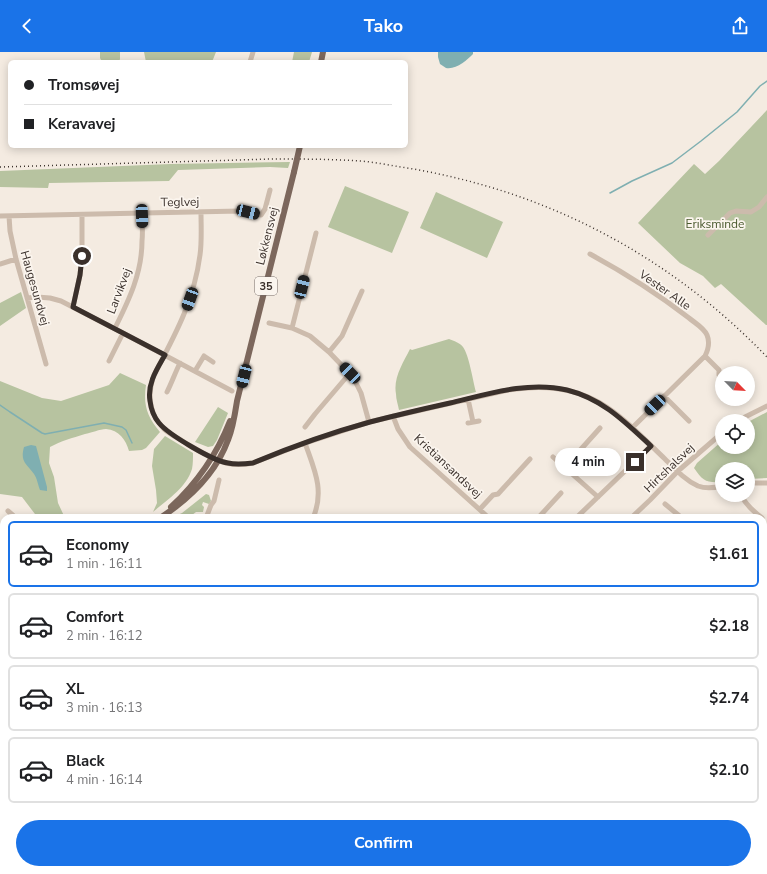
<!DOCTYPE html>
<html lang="en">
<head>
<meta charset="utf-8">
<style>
	:root { --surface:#fff; --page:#f6f6f6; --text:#202124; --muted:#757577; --line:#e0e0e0; --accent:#1a73e8 }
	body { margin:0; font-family:"Nunito Sans",sans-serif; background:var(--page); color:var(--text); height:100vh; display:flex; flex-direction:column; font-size:15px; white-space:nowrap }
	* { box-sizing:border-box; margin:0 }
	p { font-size:13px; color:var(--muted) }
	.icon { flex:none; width:22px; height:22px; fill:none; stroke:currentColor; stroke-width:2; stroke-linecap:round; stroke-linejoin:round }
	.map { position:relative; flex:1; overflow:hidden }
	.panel { position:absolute; left:0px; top:462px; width:767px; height:360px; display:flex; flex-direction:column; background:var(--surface); border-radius:12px 12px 0 0; box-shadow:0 2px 10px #0003 }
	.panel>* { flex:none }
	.hud { position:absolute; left:8px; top:8px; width:400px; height:88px; border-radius:6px; box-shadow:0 2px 10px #0003; display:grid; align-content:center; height:88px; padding:0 16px; background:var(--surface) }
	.needle { width:26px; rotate:114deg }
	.tools { position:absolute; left:715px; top:314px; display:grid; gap:8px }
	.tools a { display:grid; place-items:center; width:40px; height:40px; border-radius:50%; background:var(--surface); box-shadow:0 2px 10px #0003; font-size:20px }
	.end { position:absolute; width:18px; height:18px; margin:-9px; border:5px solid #3a302b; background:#fff; box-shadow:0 0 0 2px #fff }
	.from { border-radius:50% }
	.bubble { position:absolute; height:28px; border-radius:14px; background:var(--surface); box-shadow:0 2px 10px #0003; font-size:13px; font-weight:700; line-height:28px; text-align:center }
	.car { position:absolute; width:12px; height:24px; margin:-12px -6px; border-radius:5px; box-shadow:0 0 3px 1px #0007; background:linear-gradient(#222 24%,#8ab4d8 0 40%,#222 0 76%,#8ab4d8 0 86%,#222 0) }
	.hud b { display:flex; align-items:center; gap:14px; height:38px; font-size:15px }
	.hud b+b { border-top:1px solid var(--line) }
	.hud i { width:10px; height:10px; background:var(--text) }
	ul { padding:7px 0 0; list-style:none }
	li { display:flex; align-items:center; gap:12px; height:66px; margin:0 8px 6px; padding:0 8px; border:2px solid var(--line); border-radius:6px }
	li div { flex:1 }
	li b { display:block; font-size:15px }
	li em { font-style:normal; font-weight:700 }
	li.active { border-color:var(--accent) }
	li>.icon { width:36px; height:36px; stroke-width:1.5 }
	.primary-button { display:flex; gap:8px; margin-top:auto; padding:8px 16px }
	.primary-button a { flex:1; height:46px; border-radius:24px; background:var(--accent); color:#fff; font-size:16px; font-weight:700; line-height:46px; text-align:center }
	header { display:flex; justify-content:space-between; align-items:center; height:52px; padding:0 16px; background:var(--accent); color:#fff; font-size:18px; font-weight:700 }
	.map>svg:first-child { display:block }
</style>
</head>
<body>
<header><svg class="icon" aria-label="back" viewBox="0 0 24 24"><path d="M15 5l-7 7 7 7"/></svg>Tako<svg class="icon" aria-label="share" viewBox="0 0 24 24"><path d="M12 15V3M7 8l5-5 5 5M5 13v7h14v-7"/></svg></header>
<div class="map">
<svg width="767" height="822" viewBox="0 0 767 822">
	<rect width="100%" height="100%" fill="#f4ebe1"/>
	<path fill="#b7c3a0" d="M100,0H120V7L119,10H102L100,6Z
		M144,0H216L212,10H146Z
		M294,0H312L309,10H292Z
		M767,58V273H766L721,232L715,236L703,224L680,211L638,171L694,112L705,122L719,109Z
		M290,110L288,116L270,115L178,118L169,129L49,131L48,136L0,135V119L171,112Z
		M345,134L409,160L392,201L328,175Z
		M436,140L503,170L487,206L420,176Z
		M21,240L26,256L0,274V251Z
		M449,287C454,289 460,291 463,295C469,303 473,329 476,340L399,358C398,353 396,347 396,342C393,326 403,311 410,297L412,298Z
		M120,321L146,333C143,353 147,365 160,380L146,396L142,398L129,399C126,388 119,378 106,377C100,377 91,381 85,382C72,386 61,389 50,395L49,411L54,425L58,451L65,466H38L22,445L0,442V329L42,346L61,349L109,333Z
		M218,355L228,361L217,388L213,394L208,395L195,390Z
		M767,360V426L748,427V417H722V430C706,431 703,429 694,416L697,411L722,389V395H748V370Z
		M165,384L193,401C193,406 193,412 192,417C186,436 168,447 153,460L157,451L156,438L152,414L154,397Z
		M206,442L209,443L211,449L209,452L203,450L202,453L204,455L203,460H196L188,466H171L182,461Z
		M767,560V626L763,634V565Z
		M12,818H136L135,822H11Z
		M492,818H552L547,822H490Z"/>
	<path fill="#7fafb1" d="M438,0H473V2C467,8 456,18 446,16C444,15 442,13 440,12L438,5Z
		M31,393L36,394L47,435V439L40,438C38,433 37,426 34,422C26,411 20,410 24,395Z"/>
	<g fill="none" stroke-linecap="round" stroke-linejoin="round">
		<path stroke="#7fafb1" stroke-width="1.5" d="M610,141L632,129L672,111L701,89L737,60L760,34L767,29
			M0,353L10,360L42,381L45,382L104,371L122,375L126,378L132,391"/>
		<path stroke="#ccbbac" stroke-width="5" d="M250,10L253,0
			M201,160C201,174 202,189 200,203C194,249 175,283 154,323C149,337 148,351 155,365C157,369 161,373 164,377C171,383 180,387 187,392C199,399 212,407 226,411C234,413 244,413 253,411L305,391L369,370L508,338C539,333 573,335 600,351C624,365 645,388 665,407C675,417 685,428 698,434C706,437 714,436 722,434
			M0,164L240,159L248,160L261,163L265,157L270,138
			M9,164L10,179L16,207L46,312
			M708,183L730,161L736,159L751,160L759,155L767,145
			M590,202C625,221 658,242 689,266C695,271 704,276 707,283C710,290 708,298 705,304L632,376
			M0,212L16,207
			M27,246L37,245L50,246L61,249L123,281L232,339
			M73,255L80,223L82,204V163
			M269,271L292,276L310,284L329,300L353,325L361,341L369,370
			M115,276C129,248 142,221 142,189C143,180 142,170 142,161
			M292,276L316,181
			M329,300L342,284L362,239
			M705,304L719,318V323L722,327
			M109,309L123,281
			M195,319L204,304L213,310
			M167,340C172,330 175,321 180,311
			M664,344L689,369
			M468,347L473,370
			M393,364L398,377L410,395L489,466
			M739,369L745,365L767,354
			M468,371L479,369
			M305,375L315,362L350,321
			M305,391C314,417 325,438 313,466
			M553,405L598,445
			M565,415L600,376
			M748,431H767
			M741,443C746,453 753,459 762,466
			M665,452L682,466
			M480,457L493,443L498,442L530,407
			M8,459L16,466
			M206,466L211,453L214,449L219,428
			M538,466L561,441
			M576,466L651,394
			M631,466L650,448L678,419L722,381
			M0,512L4,506
			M0,536L4,538
			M0,641L4,633
			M0,725L4,721
			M0,747L4,748
			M0,774L4,765
			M763,782L767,784
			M128,818L140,822
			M450,818L463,821
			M694,818L700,822
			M201,822L202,818
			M308,822L311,818
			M395,822L396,818
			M682,822L684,818"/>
		<path stroke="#7c675c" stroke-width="6" d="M321,10L323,0
			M171,455C197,431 217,402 230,369
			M160,466C189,447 216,421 228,388C233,376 235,362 237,349L294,120
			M0,583L4,580"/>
		<path stroke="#3a302b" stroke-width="1.5" stroke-dasharray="1 3" stroke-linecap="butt" d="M0,115L272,107C301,107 331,107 360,109C374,110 388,113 401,115C543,137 668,202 767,305"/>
		<path stroke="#7c675c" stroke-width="6" d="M294,120L300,94"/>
	</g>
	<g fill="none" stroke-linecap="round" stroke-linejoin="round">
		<path stroke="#3a302b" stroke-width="5" d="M82,204L80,223L73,255L165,303C157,317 147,332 150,349C151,357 154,365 159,371C169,383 213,409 228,411C236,413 245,412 253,411C291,395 330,381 370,370C397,363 423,357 450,351C488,342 528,329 567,338C603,347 625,370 651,394L635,410"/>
	</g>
	<g text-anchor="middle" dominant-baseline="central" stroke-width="3.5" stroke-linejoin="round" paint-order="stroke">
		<rect fill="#fbf5ee" stroke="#746b66" stroke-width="1" x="255" y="225" width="22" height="18" rx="3"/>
		<g font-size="11" font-weight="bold" fill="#3a302b">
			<text x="266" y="234">35</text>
		</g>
		<g font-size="12" fill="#3a302b" stroke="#fbf5ee">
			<text transform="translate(180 150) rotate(-1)">Teglvej</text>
			<text transform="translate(267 184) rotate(-76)">Løkkensvej</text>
			<text transform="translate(35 236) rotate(74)">Haugesundvej</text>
			<text transform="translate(665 238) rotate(35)">Vester Alle</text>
			<text transform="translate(119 239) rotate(-69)">Larvikvej</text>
			<text transform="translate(448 414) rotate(43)">Kristiansandsvej</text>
			<text transform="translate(669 416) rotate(-44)">Hirtshalsvej</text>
		</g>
		<g font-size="12" fill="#49592e" stroke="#fbf5ee">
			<text x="715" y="172">Eriksminde</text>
		</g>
	</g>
</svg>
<div class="tools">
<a><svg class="needle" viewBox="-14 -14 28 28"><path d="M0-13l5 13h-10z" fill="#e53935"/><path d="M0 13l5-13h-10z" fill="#757577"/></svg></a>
<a><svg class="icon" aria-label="locate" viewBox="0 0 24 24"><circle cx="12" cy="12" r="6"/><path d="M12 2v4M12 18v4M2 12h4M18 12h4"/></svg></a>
<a><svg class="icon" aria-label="layers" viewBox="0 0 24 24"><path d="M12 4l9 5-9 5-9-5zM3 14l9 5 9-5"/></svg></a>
</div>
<i class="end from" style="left:82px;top:204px"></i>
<i class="end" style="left:635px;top:410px"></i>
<div class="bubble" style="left:555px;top:396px;width:66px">4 min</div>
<i class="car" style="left:248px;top:160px;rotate:104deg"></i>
<i class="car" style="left:142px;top:164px;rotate:178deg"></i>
<i class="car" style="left:302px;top:235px;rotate:14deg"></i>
<i class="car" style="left:190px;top:247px;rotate:200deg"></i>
<i class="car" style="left:350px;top:321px;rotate:316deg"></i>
<i class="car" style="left:244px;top:324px;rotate:194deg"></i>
<i class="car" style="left:655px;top:353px;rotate:226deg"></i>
<div class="hud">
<b><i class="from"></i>Tromsøvej</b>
<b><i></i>Keravavej</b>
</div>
<section class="panel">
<ul>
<li class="active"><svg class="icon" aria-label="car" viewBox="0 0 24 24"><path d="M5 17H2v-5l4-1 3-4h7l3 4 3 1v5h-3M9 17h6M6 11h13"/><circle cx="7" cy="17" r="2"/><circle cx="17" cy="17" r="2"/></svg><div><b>Economy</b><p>1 min · 16:11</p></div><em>$1.61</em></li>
<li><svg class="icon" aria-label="car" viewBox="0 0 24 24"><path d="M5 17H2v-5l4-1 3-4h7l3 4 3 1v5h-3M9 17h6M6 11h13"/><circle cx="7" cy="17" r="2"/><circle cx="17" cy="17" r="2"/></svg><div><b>Comfort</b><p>2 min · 16:12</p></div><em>$2.18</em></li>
<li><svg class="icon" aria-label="car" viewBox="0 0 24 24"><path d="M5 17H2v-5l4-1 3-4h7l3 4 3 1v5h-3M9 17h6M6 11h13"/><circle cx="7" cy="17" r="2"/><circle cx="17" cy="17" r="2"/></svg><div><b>XL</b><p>3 min · 16:13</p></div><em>$2.74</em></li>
<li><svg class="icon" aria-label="car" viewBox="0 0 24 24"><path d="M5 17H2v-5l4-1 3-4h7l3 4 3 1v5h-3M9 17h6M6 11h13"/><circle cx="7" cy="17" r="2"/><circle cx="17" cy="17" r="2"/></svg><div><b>Black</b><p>4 min · 16:14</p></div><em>$2.10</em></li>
</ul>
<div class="primary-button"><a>Confirm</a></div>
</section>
</div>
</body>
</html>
